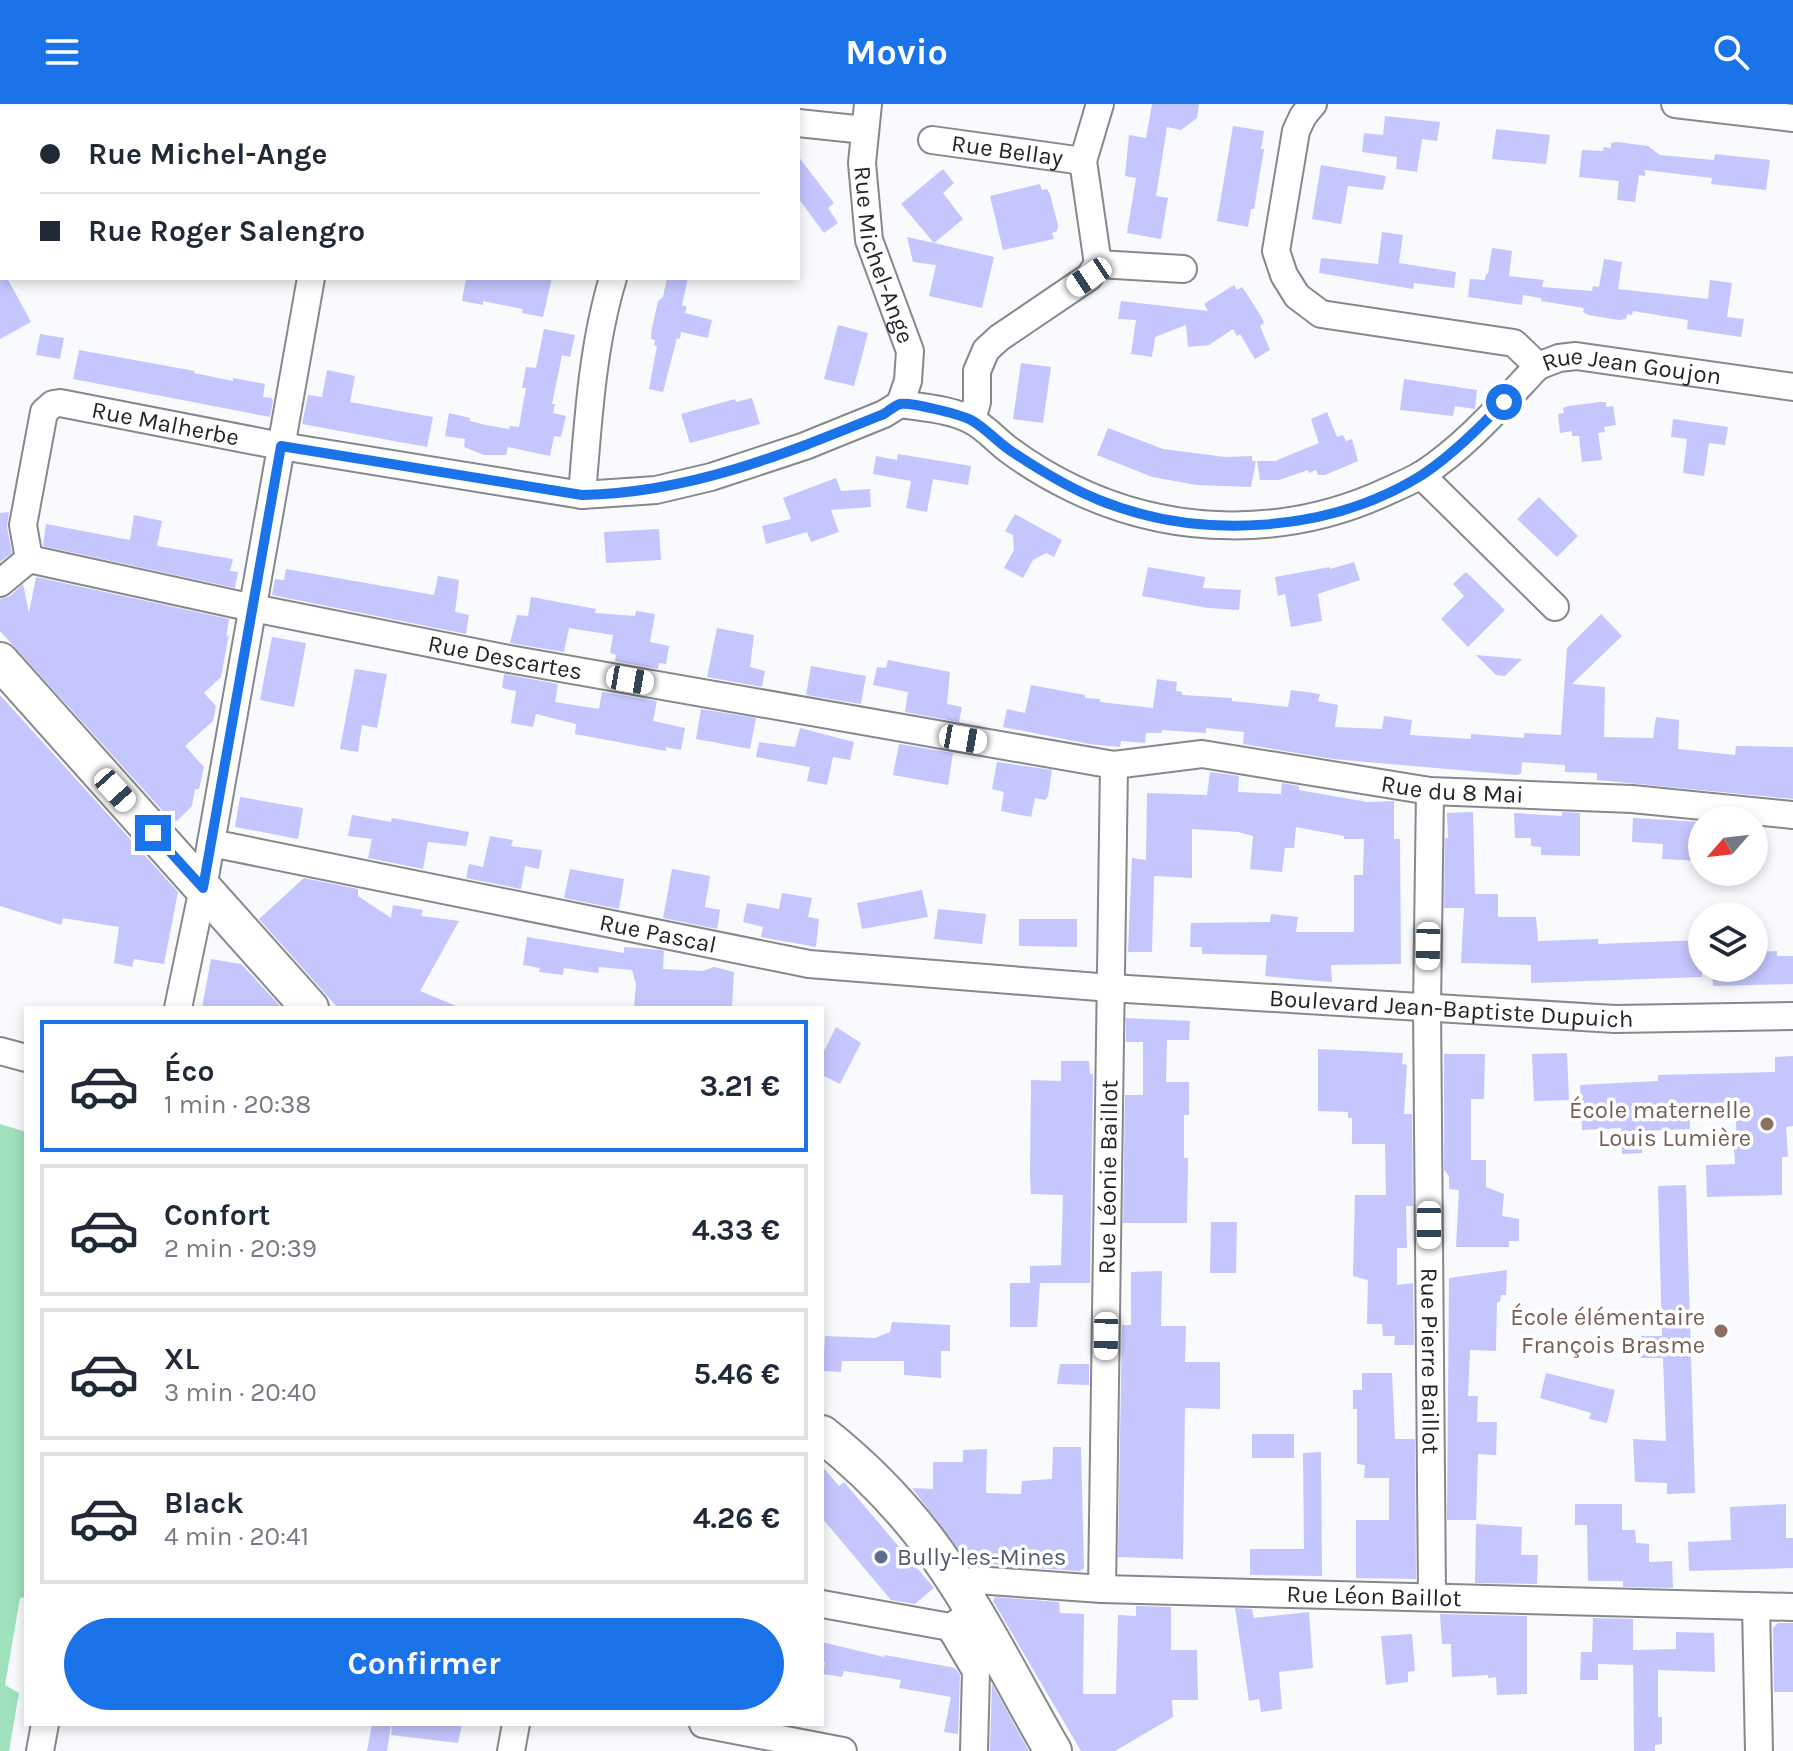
<!DOCTYPE html>
<html lang="fr">
<head>
<meta charset="utf-8">
<style>
	:root { --surface:#fff; --page:#f6f6f7; --text:#1f2937; --muted:#747a83; --line:#e0e1e3; --accent:#1a73e8 }
	body { margin:0; font-family:Karla,sans-serif; background:var(--page); color:var(--text); height:100vh; display:flex; flex-direction:column; font-size:30px; white-space:nowrap }
	* { box-sizing:border-box; margin:0 }
	p { font-size:26px; color:var(--muted) }
	.icon { flex:none; width:44px; height:44px; fill:none; stroke:currentColor; stroke-width:2; stroke-linecap:round; stroke-linejoin:round }
	.map { position:relative; flex:1; overflow:hidden }
	.side { position:absolute; left:24px; top:902px; width:800px; height:720px; display:flex; flex-direction:column; background:var(--surface); border-radius:0px; box-shadow:0 4px 12px #0003 }
	.side>* { flex:none }
	.hud { position:absolute; left:0px; top:0px; width:800px; height:176px; box-shadow:0 4px 12px #0003; display:grid; align-content:center; height:176px; padding:0 40px; background:var(--surface) }
	.needle { width:52px; rotate:242deg }
	.controls { position:absolute; left:1688px; top:702px; display:grid; gap:16px }
	.controls a { display:grid; place-items:center; width:80px; height:80px; border-radius:50%; background:var(--surface); box-shadow:0 4px 12px #0003; font-size:40px }
	.end { position:absolute; width:36px; height:36px; margin:-18px; border:10px solid #1a73e8; background:#fff; box-shadow:0 0 0 4px #fff }
	.from { border-radius:50% }
	.car { position:absolute; width:24px; height:48px; margin:-24px -12px; border-radius:10px; box-shadow:0 0 6px 2px #0007; background:linear-gradient(#fff 24%,#345 0 40%,#fff 0 76%,#345 0 86%,#fff 0) }
	.hud b { display:flex; align-items:center; gap:28px; height:76px; font-size:30px }
	.hud b+b { border-top:2px solid var(--line) }
	.hud i { width:20px; height:20px; background:var(--text) }
	ul { padding:14px 0 0; list-style:none }
	li { display:flex; align-items:center; gap:24px; height:132px; margin:0 16px 12px; padding:0 24px; border:4px solid var(--line); border-radius:0px }
	li div { flex:1 }
	li b { display:block; font-size:30px }
	li em { font-style:normal; font-weight:700 }
	li.active { border-color:var(--accent) }
	li>.icon { width:72px; height:72px; stroke-width:1.5 }
	.primary-button { display:flex; gap:16px; margin-top:auto; padding:16px 40px }
	.primary-button a { flex:1; height:92px; border-radius:48px; background:var(--accent); color:#fff; font-size:32px; font-weight:700; line-height:92px; text-align:center }
	header { display:flex; justify-content:space-between; align-items:center; height:104px; padding:0 40px; background:var(--accent); color:#fff; font-size:36px; font-weight:700 }
	.map>svg:first-child { display:block }
</style>
</head>
<body>
<header><svg class="icon" aria-label="menu" viewBox="0 0 24 24"><path d="M4 6h16M4 12h16M4 18h16"/></svg>Movio<svg class="icon" aria-label="search" viewBox="0 0 24 24"><circle cx="10" cy="10" r="6"/><path d="M15 15l6 6"/></svg></header>
<div class="map">
<svg width="1793" height="1647" viewBox="0 0 1793 1647">
	<rect width="100%" height="100%" fill="#f9fafd"/>
	<path fill="#9ee1bc" d="M0,1020L26,1028V1493L20,1494L5,1581L19,1589L9,1647H0Z"/>
	<path fill="#c4c6fd" d="M1152,0H1199L1197,14L1181,26L1167,23L1156,92L1168,94L1161,135L1127,129L1136,74L1125,72L1129,31L1146,34Z
		M1385,12L1440,18L1437,37L1422,35L1417,68L1396,65L1397,53L1362,48L1364,29L1383,31Z
		M1233,22L1264,27L1261,45H1264L1254,105H1251L1248,123L1217,117Z
		M1496,25L1550,31L1546,60L1492,55Z
		M1617,38L1648,42L1660,51L1714,56L1715,50L1770,56L1766,86L1711,80L1712,74L1645,66V72L1639,71L1635,98L1617,96L1619,77L1579,73L1582,46L1603,47L1604,43L1611,44V39Z
		M798,52L834,99L828,104L838,119L824,129L798,94Z
		M1321,61L1386,72L1383,86L1348,82L1341,120L1312,115Z
		M943,65L954,79L943,89L963,115L934,139L994,153L982,204L929,192L936,161L913,158L907,133L934,139L901,100Z
		M1040,80L1042,86L1047,85L1050,90L1054,106L1058,121L1057,127L1052,129L1054,135L1003,146L990,92Z
		M1382,128L1403,131L1399,159L1456,168L1454,184L1414,179L1413,185L1319,169L1321,154L1378,160Z
		M1492,144L1512,147L1509,172L1544,176L1542,183L1592,187L1593,182L1599,183L1604,155L1622,158L1618,185L1708,195L1710,176L1732,179L1727,213L1744,215L1741,233L1687,225L1688,216L1633,207L1632,211L1627,210L1626,215L1619,216L1588,211L1583,208L1584,204L1541,197V190V194L1523,191L1522,201L1468,193L1470,175L1485,176L1486,170H1488Z
		M0,162L2,174H7L31,218L0,235Z
		M466,174H552L543,213L522,209L523,205L483,197V201L462,197Z
		M667,174H688L682,201L687,203L685,209L712,216L708,234L681,228L680,235L677,234L663,288L649,285L657,242L654,241L655,236L651,235V229L658,197L663,193Z
		M1234,181L1237,186L1242,183L1245,187L1262,214L1264,219L1260,222L1270,246L1255,255L1240,230L1237,232L1233,225L1209,241L1188,243L1186,221L1155,233L1152,253L1131,250L1136,216L1118,215L1121,197L1208,207L1204,200Z
		M838,221L868,229L854,282L824,275Z
		M544,225L575,231L570,253L562,251L552,300H555L553,309L566,312L561,333L554,332L550,352L508,343L506,351H484L464,343L465,335L445,332L449,309L470,314V317L486,321L509,325L510,322L519,323L526,284H522L526,263L536,264Z
		M40,230L64,234L60,255L36,251Z
		M79,246L195,267L194,269L233,277V274L265,280L263,293L272,294L273,297L270,313L73,275Z
		M1021,259L1051,263L1043,319L1013,315Z
		M327,266L355,272L350,298L433,313L427,343L302,320L308,291L322,293Z
		M1404,275L1477,286L1475,305L1455,302L1453,312L1400,306Z
		M752,294L760,320L690,339L681,310L735,295L736,298Z
		M1600,298H1606V303L1613,302L1616,321L1604,323L1605,328L1598,329L1602,356L1582,358L1579,332H1572V327L1560,329L1558,310L1564,309L1563,304L1569,302Z
		M1327,308L1337,333L1343,331L1346,337L1352,335L1358,357L1325,371H1318L1316,366L1309,369L1308,366L1279,376H1260L1257,357H1275L1319,339L1311,315Z
		M1673,315L1728,323L1725,341L1709,339L1704,372L1683,369L1687,335L1671,333Z
		M1108,324L1163,345L1225,353L1252,352V357H1256L1251,383L1197,381L1152,373L1097,351Z
		M898,350L971,362L968,381L933,375L927,408L906,404L911,377L873,370L876,352L897,356Z
		M836,374L841,387L870,385L871,403L831,406L839,428L811,438L807,428L766,440L762,422L791,415L783,394Z
		M1539,393L1578,432L1557,453L1517,415Z
		M9,408L7,423L12,449L0,458V409Z
		M1015,410L1062,436L1054,453L1046,449L1033,456L1023,474L1004,464L1014,446L1013,431L1005,427Z
		M134,411L162,417L157,442L233,455L230,467L238,468L235,484L43,442L46,420L130,436Z
		M659,425L661,456L606,459L604,428Z
		M1354,458L1360,476L1318,490L1322,517L1291,523L1285,490L1278,492L1275,473L1330,463V465Z
		M1148,463L1205,473L1203,484L1241,486L1239,506L1208,504L1142,492Z
		M286,465L434,491L438,472L459,476L455,508L469,511L466,530L272,491L275,475L284,476Z
		M1466,468L1505,506L1468,543L1441,515L1464,492L1453,480Z
		M36,473L229,515L226,534L229,530L221,573L204,589L216,602L213,617L185,642L204,663L199,685H195L192,702L177,717L171,716L0,527V495L10,492L23,480L29,509Z
		M531,493L596,505L595,509L635,512L636,507L655,510L650,538L669,542L666,560L659,559L658,565L615,557L616,551L610,549L613,531L569,524L564,548L510,539L517,511L528,512Z
		M1601,510L1622,532L1572,580L1605,583L1604,633L1653,634L1656,613L1679,616L1678,645L1735,651L1736,642L1793,643V695L1597,676V669L1565,668V661L1522,658L1521,670L1516,671L1333,655L1243,640L1244,628L1206,624V629L1162,626V629H1146L1145,639L1121,637L1120,643L1089,640L1003,623L1007,605L1025,609L1031,581L1085,591V594L1100,595V598L1153,604L1157,575L1177,578L1176,587L1182,588V591L1232,594V597L1288,603L1291,586L1320,590L1318,597L1338,601L1335,623L1382,625L1384,612L1412,616L1410,631L1471,635V630L1524,634V629L1561,631L1567,544Z
		M717,524L754,531L750,563L765,567L762,583L707,573Z
		M272,533L306,539L294,603L260,596Z
		M1476,551L1522,555L1505,572L1496,571Z
		M888,556L950,568L947,600L962,603L959,618L905,608L908,588L873,581L877,563L886,564Z
		M811,562L866,572L861,600L806,591Z
		M355,565L387,570L377,624L362,621L358,648L340,645Z
		M504,570L558,580L555,598L599,605L602,588L657,597L653,617L685,624L681,646L666,643V647L575,630L576,620L536,610L533,623L511,619L516,587L502,584Z
		M0,591L178,788L164,860L134,855L132,863L114,859L119,823L63,814L61,821L0,802Z
		M701,605L756,614L750,645L696,635Z
		M800,624L854,638L850,656L833,653L827,681L807,677L810,663L756,653L759,638L795,643Z
		M899,640L953,649L948,681L893,671Z
		M997,658L1052,666L1048,692L1045,696L1035,694L1031,713L1001,707L1004,688L992,685Z
		M1210,668L1239,672L1238,688L1281,690L1282,679L1299,682V686L1367,698L1394,697V735H1400L1401,860L1331,861L1332,878L1318,877L1265,872L1267,851L1202,850V843H1190L1191,819L1270,818L1271,810L1298,813L1296,828H1354V771H1363L1364,735H1344V732L1296,723L1294,744H1285L1282,768L1250,765L1253,732L1238,728L1192,725V774L1154,772L1152,848H1128L1132,754L1146,756L1147,689L1207,691Z
		M240,693L303,704L298,735L235,723Z
		M1473,708L1475,790H1498V813H1536L1538,837L1598,835V840L1702,836V873L1531,879V861L1461,859L1464,804H1444L1445,734H1448L1447,709Z
		M1562,708L1580,709V752L1541,751V743L1531,742V734H1515L1514,709L1562,712Z
		M352,711L391,718L392,714L469,728L466,742L428,738L423,765L368,754L372,735L348,732Z
		M1633,714L1702,718V757L1662,755L1663,740L1632,738Z
		M490,732L513,736L511,742L542,746L539,765L525,762L521,785L466,774L469,760L483,763Z
		M570,765L624,775L619,805L564,794Z
		M672,765L710,772L705,803L720,806L717,825L663,814Z
		M304,774L358,785V792L391,814L393,801L423,806L421,812L459,817L420,887L461,904H338L259,815Z
		M922,786L928,813L862,825L857,799Z
		M782,789L812,794L808,813L819,815L816,843L761,833L763,823L743,818L747,799L779,805Z
		M938,805L986,810L982,840L934,835Z
		M1019,815H1077V843L1019,842Z
		M527,833L624,849V843L661,846L664,847L663,865L703,867L714,863L734,868L732,904H634L636,880L632,866L599,863L598,869L564,864L563,871L539,868L540,864L523,861Z
		M1777,847V852H1793V880L1713,882L1712,864H1754V848Z
		M211,855L241,860L282,904H202Z
		M1126,914L1190,917L1189,936H1167L1166,978H1189V1011H1184V1054H1188L1187,1119H1123L1125,991H1143V938H1126Z
		M836,923L861,939L840,980L822,971V951Z
		M1318,945L1403,949L1402,960L1407,961L1404,1010H1412L1413,1102H1406L1407,1144H1397V1181L1413,1179L1414,1241H1394L1395,1232H1383L1382,1220H1367L1368,1176L1353,1172L1355,1091H1386L1385,1040H1352V1014H1348V1008L1318,1007Z
		M1567,949L1569,996L1534,997L1532,950Z
		M1444,950H1485L1484,995H1471V1056H1486V1083L1504,1090L1502,1112L1519,1115V1137H1509V1143H1456L1459,1086L1449,1085V1072L1444,1066Z
		M1793,952V1022L1786,1023L1788,1053H1782V1091L1707,1093L1706,1061L1735,1060L1734,1045H1737L1735,998L1689,1001L1690,1025L1641,1027L1642,1049L1622,1050L1621,1024L1582,1026L1580,981L1658,977V971L1775,968V953Z
		M1061,957H1089L1090,970H1093L1090,1179H1030V1162L1061,1161L1063,1091L1031,1090L1030,1071L1031,976L1061,977Z
		M1686,1081L1695,1389L1667,1390V1379L1635,1378L1633,1335L1666,1337L1663,1254H1641V1232H1662L1658,1082Z
		M1211,1118H1237L1236,1169H1210Z
		M1507,1166L1506,1191H1501L1500,1198H1497L1496,1247L1470,1246L1468,1292H1478L1477,1318H1497L1496,1351L1478,1350L1476,1416H1447L1449,1174Z
		M1162,1167L1161,1222H1186L1185,1258H1220V1305L1185,1304L1183,1455L1118,1453L1122,1221H1131V1168Z
		M1010,1179H1040L1037,1223H1010Z
		M892,1218L950,1221V1247H941V1274L904,1271V1257H842L841,1268L823,1267L825,1232L875,1234L890,1228Z
		M1060,1260H1089V1281L1057,1280Z
		M1362,1269H1392L1395,1335H1415L1416,1475L1356,1474V1416H1389V1374H1364L1365,1361L1357,1360V1305H1353V1286H1362Z
		M1546,1269L1615,1286L1607,1319L1589,1315L1591,1309L1540,1294Z
		M1252,1330H1294V1354H1252Z
		M1053,1343H1081L1084,1464L1080,1467L1005,1462L966,1455L912,1384L933,1385V1358H963V1346L987,1345L986,1389L1021,1390L1022,1377L1052,1375Z
		M1321,1348L1322,1472L1250,1471V1445H1304L1303,1349Z
		M822,1362L839,1382L844,1378L934,1484L915,1500L891,1496L822,1414Z
		M1575,1400H1622V1426H1635L1636,1439L1649,1440V1458L1672,1457L1673,1484L1623,1483V1477H1588L1587,1421H1575Z
		M1786,1400V1434H1793V1464L1689,1467L1688,1438L1731,1436L1730,1403Z
		M1476,1420L1522,1423L1521,1451H1538L1537,1480L1475,1479Z
		M995,1493L1059,1498L1060,1509L1084,1510L1083,1590H1116L1118,1511L1136,1512V1502L1171,1503V1546H1197L1198,1596H1172L1173,1613L1115,1647H1081L993,1497Z
		M1235,1504L1252,1505L1254,1514L1309,1508L1313,1564L1279,1568L1282,1605L1261,1608L1259,1595L1249,1597Z
		M1440,1510L1527,1512V1590L1497,1591L1496,1573L1488,1574V1571L1452,1573L1451,1540H1442Z
		M1593,1514L1633,1515V1561L1598,1560V1576H1580L1581,1548H1592Z
		M1778,1519H1793V1588H1774L1773,1524Z
		M1676,1528L1714,1529L1715,1568L1658,1566V1613H1662V1640L1655,1641V1647H1634L1633,1546L1676,1545Z
		M1412,1530L1415,1567L1408,1568V1578L1386,1581L1381,1532Z
		M822,1538L884,1553L885,1551L955,1564L960,1571L958,1630L944,1628L951,1593L899,1584L901,1576L844,1567L842,1573L823,1570L825,1558L822,1557Z
		M992,1580L1020,1631L1029,1647H990Z
		M372,1620H391L387,1647H367Z
		M392,1620H462L458,1639L391,1631Z"/>
	<g fill="none" stroke-linecap="round" stroke-linejoin="round">
		<defs>
			<g id="street">
				<path id="s1" d="M868,0L862,59L869,136L910,247L908,277L900,300C924,304 950,305 971,316C985,323 997,337 1009,346C1028,360 1051,374 1072,384C1172,433 1289,434 1390,386C1401,381 1413,376 1423,370C1467,341 1502,300 1538,262"/>
				<path d="M1100,0L1083,57L1098,160L1183,165"/>
				<path id="s2" d="M1313,0L1303,12L1296,27L1276,147L1284,171L1297,192L1321,210L1514,239L1538,262L1559,254L1576,252L1793,283"/>
				<path d="M1675,0L1793,14"/>
				<path d="M343,2V0"/>
				<path d="M666,2L667,0"/>
				<path d="M798,19L865,26"/>
				<path id="s3" d="M932,36L1083,57"/>
				<path d="M972,316L977,298V267L986,246L999,234L1089,173L1098,160"/>
				<path d="M1421,371L1555,503"/>
				<path d="M582,391C588,319 592,243 613,174"/>
				<path id="s4" d="M29,455L23,421L44,308L53,300L60,299L281,342L582,391L656,386L711,373L805,342L884,310L900,300"/>
				<path id="s5" d="M0,479L29,455L253,504L509,555L1114,661L1202,650L1430,687L1632,695L1793,711"/>
				<path id="s6" d="M1430,687L1427,903L1432,1493"/>
				<path id="s7" d="M211,739L809,860L1111,884L1615,915L1793,912"/>
				<path d="M178,904L203,784L311,174"/>
				<path d="M0,947L26,954"/>
				<path id="s8" d="M957,1481L976,1476L1102,1485L1793,1503"/>
				<path id="s9" d="M1102,1485L1114,661"/>
				<path d="M822,1500L950,1523L973,1509"/>
				<path d="M1756,1502L1759,1647"/>
				<path d="M950,1523L976,1567L974,1647"/>
				<path d="M703,1620L843,1647"/>
				<path d="M40,1647L45,1620"/>
				<path d="M511,1647L516,1620"/>
			</g>
			<path id="secondary" d="M0,557L310,904
				M822,1330C860,1360 896,1396 926,1435C974,1498 1013,1578 1053,1647"/>
		</defs>
		<use href="#street" stroke="#87888b" stroke-width="30"/>
		<use href="#secondary" stroke="#87888b" stroke-width="40"/>
		<use href="#street" stroke="#fff" stroke-width="26"/>
		<use href="#secondary" stroke="#fff" stroke-width="36"/>
	</g>
	<g fill="none" stroke-linecap="round" stroke-linejoin="round">
		<path stroke="#1a73e8" stroke-width="10" d="M153,729L203,784L281,342L582,391C690,389 785,350 884,310C888,307 895,302 900,300C911,298 959,310 971,316C986,324 999,340 1014,349C1041,367 1069,384 1099,396C1200,437 1329,429 1422,371C1452,351 1479,324 1504,298"/>
	</g>
	<g fill="#8d6e63" stroke="#fff" stroke-width="3">
		<circle cx="1767" cy="1020" r="8"/>
		<circle cx="1721" cy="1227" r="8"/>
	</g>
	<circle fill="#5c6f8a" stroke="#fff" stroke-width="3" cx="881" cy="1453" r="8"/>
	<g text-anchor="middle" dominant-baseline="central" stroke-width="7" stroke-linejoin="round" paint-order="stroke">
		<g font-size="24" fill="#242426" stroke="#fff">
			<text stroke="none"><textPath href="#s3" startOffset="76">Rue Bellay</textPath></text>
			<text stroke="none"><textPath href="#s1" startOffset="154">Rue Michel-Ange</textPath></text>
			<text stroke="none"><textPath href="#s2" startOffset="558">Rue Jean Goujon</textPath></text>
			<text stroke="none"><textPath href="#s4" startOffset="276">Rue Malherbe</textPath></text>
			<text stroke="none"><textPath href="#s5" startOffset="524">Rue Descartes</textPath></text>
			<text stroke="none"><textPath href="#s5" startOffset="1484">Rue du 8 Mai</textPath></text>
			<text stroke="none"><textPath href="#s7" startOffset="456">Rue Pascal</textPath></text>
			<text stroke="none"><textPath href="#s7" startOffset="1254">Boulevard Jean-Baptiste Dupuich</textPath></text>
			<text stroke="none"><textPath href="#s9" startOffset="412">Rue Léonie Baillot</textPath></text>
			<text stroke="none"><textPath href="#s6" startOffset="570">Rue Pierre Baillot</textPath></text>
			<text stroke="none"><textPath href="#s8" startOffset="418">Rue Léon Baillot</textPath></text>
		</g>
		<g font-size="24" fill="#785e54" stroke="#fff" text-anchor="end">
			<text x="1751" y="1006">École maternelle<tspan x="1751" dy="28">Louis Lumière</tspan></text>
			<text x="1705" y="1213">École élémentaire<tspan x="1705" dy="28">François Brasme</tspan></text>
		</g>
		<g font-size="24" fill="#4e5e75" stroke="#fff" text-anchor="start">
			<text x="897" y="1453">Bully-les-Mines</text>
		</g>
	</g>
</svg>
<div class="controls">
<a><svg class="needle" viewBox="-14 -14 28 28"><path d="M0-13l5 13h-10z" fill="#e53935"/><path d="M0 13l5-13h-10z" fill="#747a83"/></svg></a>
<a><svg class="icon" aria-label="layers" viewBox="0 0 24 24"><path d="M12 4l9 5-9 5-9-5zM3 14l9 5 9-5"/></svg></a>
</div>
<i class="end from" style="left:1504px;top:298px"></i>
<i class="end" style="left:153px;top:729px"></i>
<i class="car" style="left:1089px;top:173px;rotate:236deg"></i>
<i class="car" style="left:630px;top:576px;rotate:100deg"></i>
<i class="car" style="left:963px;top:635px;rotate:100deg"></i>
<i class="car" style="left:115px;top:686px;rotate:138deg"></i>
<i class="car" style="left:1428px;top:842px;rotate:181deg"></i>
<i class="car" style="left:1429px;top:1121px;rotate:180deg"></i>
<i class="car" style="left:1106px;top:1232px;rotate:181deg"></i>
<div class="hud">
<b><i class="from"></i>Rue Michel-Ange</b>
<b><i></i>Rue Roger Salengro</b>
</div>
<section class="side">
<ul>
<li class="active"><svg class="icon" aria-label="car" viewBox="0 0 24 24"><path d="M5 17H2v-5l4-1 3-4h7l3 4 3 1v5h-3M9 17h6M6 11h13"/><circle cx="7" cy="17" r="2"/><circle cx="17" cy="17" r="2"/></svg><div><b>Éco</b><p>1 min · 20:38</p></div><em>3.21 €</em></li>
<li><svg class="icon" aria-label="car" viewBox="0 0 24 24"><path d="M5 17H2v-5l4-1 3-4h7l3 4 3 1v5h-3M9 17h6M6 11h13"/><circle cx="7" cy="17" r="2"/><circle cx="17" cy="17" r="2"/></svg><div><b>Confort</b><p>2 min · 20:39</p></div><em>4.33 €</em></li>
<li><svg class="icon" aria-label="car" viewBox="0 0 24 24"><path d="M5 17H2v-5l4-1 3-4h7l3 4 3 1v5h-3M9 17h6M6 11h13"/><circle cx="7" cy="17" r="2"/><circle cx="17" cy="17" r="2"/></svg><div><b>XL</b><p>3 min · 20:40</p></div><em>5.46 €</em></li>
<li><svg class="icon" aria-label="car" viewBox="0 0 24 24"><path d="M5 17H2v-5l4-1 3-4h7l3 4 3 1v5h-3M9 17h6M6 11h13"/><circle cx="7" cy="17" r="2"/><circle cx="17" cy="17" r="2"/></svg><div><b>Black</b><p>4 min · 20:41</p></div><em>4.26 €</em></li>
</ul>
<div class="primary-button"><a>Confirmer</a></div>
</section>
</div>
</body>
</html>
